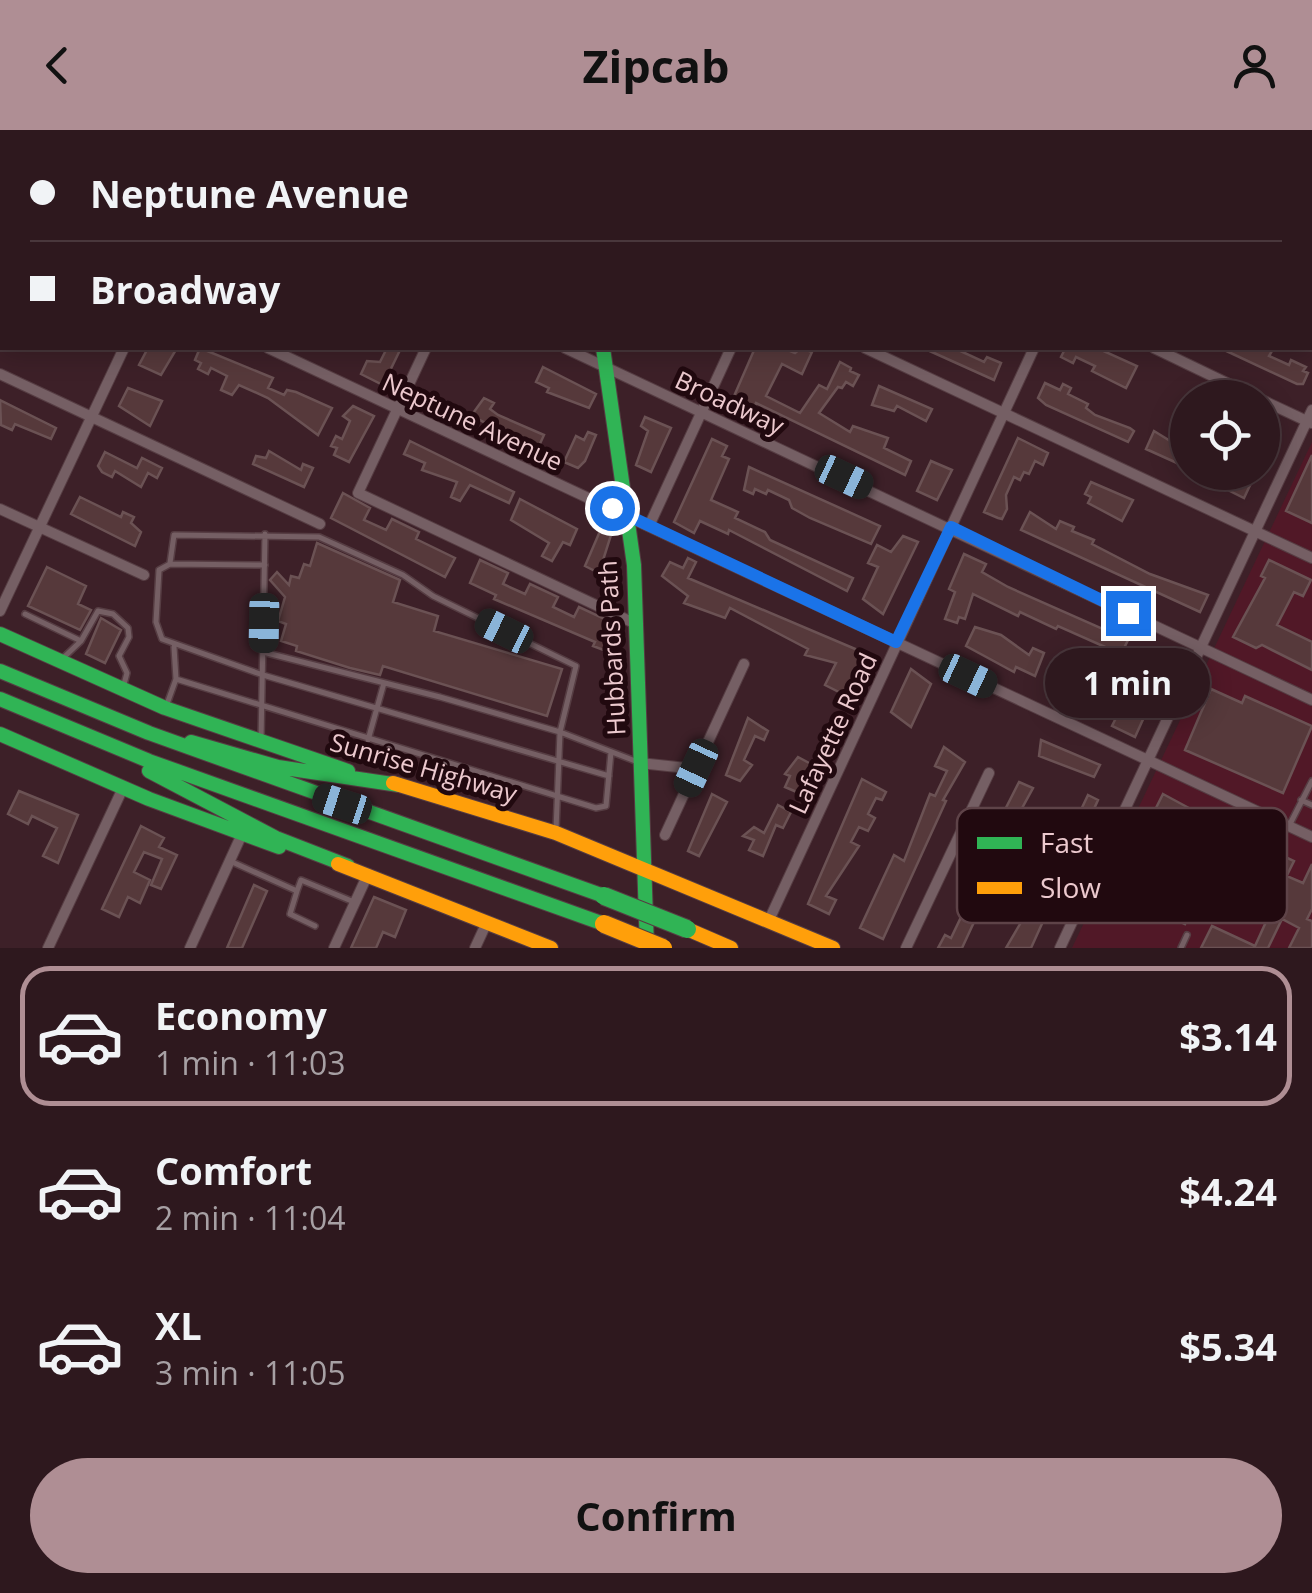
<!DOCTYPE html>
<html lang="en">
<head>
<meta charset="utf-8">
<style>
	:root { --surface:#2e181e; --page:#362127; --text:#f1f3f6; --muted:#a7a0a4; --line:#49373c; --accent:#af8e94 }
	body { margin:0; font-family:"Open Sans",sans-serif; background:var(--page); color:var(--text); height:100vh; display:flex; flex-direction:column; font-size:38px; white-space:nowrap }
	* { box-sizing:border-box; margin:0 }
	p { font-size:32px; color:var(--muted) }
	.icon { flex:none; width:55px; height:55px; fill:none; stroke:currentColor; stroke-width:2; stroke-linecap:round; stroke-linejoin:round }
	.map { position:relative; height:818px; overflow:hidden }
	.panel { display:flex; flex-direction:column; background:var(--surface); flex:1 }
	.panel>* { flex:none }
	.top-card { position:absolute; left:0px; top:0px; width:1312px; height:220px; box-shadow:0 5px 25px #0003,0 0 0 2px var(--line); display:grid; align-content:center; height:220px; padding:0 30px; background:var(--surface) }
	.buttons { position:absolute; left:1170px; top:250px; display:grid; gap:20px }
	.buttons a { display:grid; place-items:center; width:110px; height:110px; border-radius:50%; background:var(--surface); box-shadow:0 5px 25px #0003,0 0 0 2px var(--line); font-size:50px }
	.end { position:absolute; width:45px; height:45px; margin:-22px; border:12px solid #1a73e8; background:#fff; box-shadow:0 0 0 5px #fff }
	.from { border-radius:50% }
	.bubble { position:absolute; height:70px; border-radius:35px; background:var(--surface); box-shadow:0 5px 25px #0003,0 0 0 2px var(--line); font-size:32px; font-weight:700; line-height:70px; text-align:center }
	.car { position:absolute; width:30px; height:60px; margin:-30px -15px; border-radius:12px; box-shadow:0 0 8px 2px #0007; background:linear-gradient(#222 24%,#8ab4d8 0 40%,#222 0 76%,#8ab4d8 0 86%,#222 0) }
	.top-card b { display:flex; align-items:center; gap:35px; height:95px; font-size:38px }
	.top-card b+b { border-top:2px solid var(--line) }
	.top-card i { width:25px; height:25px; background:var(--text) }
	ul { padding:18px 0 0; list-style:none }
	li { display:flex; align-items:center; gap:30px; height:140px; margin:0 20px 15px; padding:0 10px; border:5px solid transparent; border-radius:30px }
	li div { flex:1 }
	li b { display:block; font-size:38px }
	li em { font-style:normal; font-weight:700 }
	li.current { border-color:var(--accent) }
	li>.icon { width:90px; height:90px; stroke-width:1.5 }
	.primary-button { display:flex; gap:20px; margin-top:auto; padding:20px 30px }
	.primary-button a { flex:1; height:115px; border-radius:60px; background:var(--accent); color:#111; font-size:40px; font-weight:700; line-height:115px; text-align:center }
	header { display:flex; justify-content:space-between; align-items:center; height:130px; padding:0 30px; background:var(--accent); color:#111; font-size:45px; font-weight:700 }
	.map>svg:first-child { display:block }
</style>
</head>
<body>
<header><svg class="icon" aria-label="back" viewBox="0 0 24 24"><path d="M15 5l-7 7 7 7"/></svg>Zipcab<svg class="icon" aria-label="person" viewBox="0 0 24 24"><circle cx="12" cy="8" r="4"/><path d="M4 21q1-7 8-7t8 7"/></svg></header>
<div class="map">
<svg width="1312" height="818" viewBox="0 0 1312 818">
	<rect width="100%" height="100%" fill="#3d2028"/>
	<path fill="#511827" d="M1312,312V818H1072Z"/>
	<path fill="#56393b" stroke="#6b5254" stroke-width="2.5" d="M148,218H177L161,245L139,235Z
		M200,218L273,248L268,258L284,265L287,260L296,262L332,278L318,305L268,268L239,255L232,265L221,260L227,246L211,238L208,244L198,239L201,233L195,230Z
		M387,218H401L383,255L361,244L367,231L380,232Z
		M755,218H783L795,223L801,218L812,222L802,244L782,234L766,266L800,283L819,255L827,259L840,232L851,238L850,241L859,245L853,256L846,252L842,258L838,257L819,283L850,302L853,296L888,308L884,318L911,331L905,345L756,273L752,282L731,273Z
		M923,218H954L984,232L987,227L1001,233L994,250Z
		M1056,218H1097L1137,236L1126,258L1092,241L1095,236L1076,227L1073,233L1061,227L1064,221Z
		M1220,218H1264L1272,221L1269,226L1289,235L1291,230L1306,237L1303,241L1308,243L1303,254H1297Z
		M543,237L596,264L589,278L547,262L549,258L536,252Z
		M1045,253L1060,260L1063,254L1071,258L1068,264L1088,274L1086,278L1095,285L1130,298L1134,301L1128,312L1046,275L1038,268Z
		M879,256L932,279L926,291L897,276L894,281L872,275Z
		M128,258L162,271L150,296L119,276Z
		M484,268L494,273L490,279L498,285L544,305L538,318L471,286Z
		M0,270L56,298L51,309L15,294L12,300L1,295Z
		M353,276L374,286L349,332L334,325L337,318L331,316L336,306L342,309L350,291L343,286Z
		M645,287L671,298L651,342L636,335L648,301L641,296Z
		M1154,301L1188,322V338L1146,319Z
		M588,302L596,305L585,331L578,338L564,332L576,306L584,310Z
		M1018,308L1048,323L1043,335L1035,331L1029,344L1024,342L1020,350L1014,347L1006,365L1007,379L1002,389L998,388L984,382Z
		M712,309L727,316L722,326L729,329L711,370L738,382L735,388L765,402L770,410L853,448L847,461L729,400L728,404L700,391L694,403L674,392Z
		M410,311L514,362L509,373L470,355L460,371L451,367L457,352L422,340L425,333L404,324Z
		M269,321L301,340L303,334L313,338L304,357L253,334L256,326L266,328Z
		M105,322L137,338L142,328L162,338L157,348L148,343L141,357L115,341L112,347L102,342L98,336Z
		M1312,325V393L1286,381Z
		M931,331L952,340L937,370L917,361Z
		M749,337L880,396L871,414L810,388L792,378L789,370L768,360L766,364L755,359L753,364L744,360Z
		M1192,342H1223L1252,351L1244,368Z
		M1091,352L1133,370L1122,391L1088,373L1091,367L1085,364Z
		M343,363L370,378L364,390L386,400L392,389L419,402L416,409L455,428L445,447L331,388Z
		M80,367L121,387L123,382L134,387L131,393L141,402L135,416L71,384Z
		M520,369L577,399L570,415L563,412L552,431L542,426L549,413L511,390Z
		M1030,382L1056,399L1060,391L1074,397L1072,401L1094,410L1092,414L1150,444L1208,465L1200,482L1021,400Z
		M600,401L611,405L599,443L585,436Z
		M903,406L918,412L883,484L863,469L878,437L868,433L877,415L891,422Z
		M317,413L400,450L393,472L438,486L434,501L562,539L547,586L383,536L380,545L350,538L296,521L297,516L281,511L286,494L278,491L285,467L270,450L277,442L289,455L291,446L299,448L304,434L310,436Z
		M964,424L986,434L982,442L1008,457L1128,510L1121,524L1058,496L1056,499L1020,482L1018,486L973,464L965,489L959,487L957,493L945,489L955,462L949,459Z
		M688,428L696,432L688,448L867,524L847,566L825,555L836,533L805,525L808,519L730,478L725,488L684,473L688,466L662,446L670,432L683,438Z
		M480,430L508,443L503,454L525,464L530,454L558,467L553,477L574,487L579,477L607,490L603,499L614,504L606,521L593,516L595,512L494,469L496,465L470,453Z
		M1269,430L1311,450L1303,466L1294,462L1277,495L1312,512V540L1262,515L1256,518L1233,507L1265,448L1261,446Z
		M47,437L86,456L78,474L91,480L80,500L28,476Z
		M101,488L121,500L105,533L86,524Z
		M975,497L1001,505L1029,525L1033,518L1044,523L1035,546L1016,537L1014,542L966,516Z
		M1149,521L1170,530L1135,607L1112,596L1119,582L1126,586L1145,547L1140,545Z
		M911,539L931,554L911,597L891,582Z
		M1059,542L1109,563L1100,582L1053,556Z
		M1211,559L1242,573L1245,566L1312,596L1283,663L1185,620Z
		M748,588L768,601L764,610L755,606L744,630L752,635L740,651L726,645Z
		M1041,610L1100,635L1094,647L1039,626Z
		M944,617L965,632L943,670L946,671L883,809L860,798L894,725L904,731L930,664L935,666L947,641L935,636Z
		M798,627L811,634L799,663L785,657L790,646L785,644Z
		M862,649L886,662L882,670L876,668L868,684L875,688L868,701L859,697L851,712L859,716L826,766L836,770L829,784L808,774Z
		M1019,652L1033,658L998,722L1004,725L998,738L992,735L987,745L975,739Z
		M19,661L78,685L58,733L43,726L57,698L32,686L28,694L8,684Z
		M712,664L727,672L699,726L688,721Z
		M1163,664L1211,690L1203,706L1223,715L1214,733L1278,764L1287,746L1303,753L1312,734V779L1307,789L1312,791V818H1289L1299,798L1282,789L1268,818H1201L1212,796L1255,816L1270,783L1205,752L1185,794L1176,790L1203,733L1143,704Z
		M1088,665L1098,670L1031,818H1006L1034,770L1039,772L1047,756L1038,750L1044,738L1053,739Z
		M778,675L791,682L783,698L776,695L763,726L749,720L754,710L743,706L754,697L764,703Z
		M141,696L164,708L159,717L177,725L161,759L151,755L162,729L144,722L134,742L150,750L140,773L128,767L119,787L102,779Z
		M1230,701L1294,731L1287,745L1223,715Z
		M254,755L267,761L242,818H227Z
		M973,762L987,769L981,790H975L962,818H938L945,805L951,808Z
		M374,767L406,780L395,807L383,802L376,818H351Z"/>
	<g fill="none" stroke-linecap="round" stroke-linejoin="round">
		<defs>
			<path id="lane" d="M1259,2L1261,0
				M1310,79L1312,80
				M170,433L174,405L319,407L403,445L433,466L576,536L560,602L556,700
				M265,435L170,434L159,440L156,492L162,509L263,545L609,646
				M25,484L81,511
				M174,517L176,549L596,678L606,676L611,622
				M263,522L440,567L560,602L638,632
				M61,530L81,511L98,481L113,484L128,498L129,507L119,526L127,543L123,558
				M167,574L176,549
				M261,610L265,404
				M368,610L384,553
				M1301,670L1312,675
				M1290,694L1312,651
				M230,731L297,761L301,750L354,772
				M297,761L290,784L315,796
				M1181,818L1187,805"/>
			<path id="street" d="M98,0L103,2
				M397,0L402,2
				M691,0L696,2
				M986,0L991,2
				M1294,0L1300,2
				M224,2L225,0
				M528,2L529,0
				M831,2L832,0
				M1134,2L1136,0
				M1310,7L1312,8
				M0,93L2,94
				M1310,154L1312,155
				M268,218L1312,707
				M426,218L358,363L636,494
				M565,218L1312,570
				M865,218L1312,428
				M1154,218L1258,268
				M0,244L320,394
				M1262,270L1311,293
				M0,379L144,445
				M649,396L731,218
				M0,481L124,218
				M640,633L696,639
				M665,705L744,534
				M770,788L1034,218
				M48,818L123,658
				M190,818L242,704
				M334,818L368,744
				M475,818L487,792
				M906,818L989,643
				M1060,818L1312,280"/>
			<path id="fast" d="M592,0V2
				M603,218L634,435L647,818
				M0,504L165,578L348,641
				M0,541L149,603L604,766
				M0,569L149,631L604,794
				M0,604L149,669L279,717
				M191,612L278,637L399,655
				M149,641L276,708L348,736"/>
			<path id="slow" d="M393,653L556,703L833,818
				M338,734L551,818
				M687,799L731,818"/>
		</defs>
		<use href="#lane" stroke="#563d43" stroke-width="8"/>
		<use href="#street" stroke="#563d43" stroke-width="12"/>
		<use href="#fast" stroke="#563d43" stroke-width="16"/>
		<use href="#slow" stroke="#563d43" stroke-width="16"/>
		<use href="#lane" stroke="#755f64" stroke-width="5"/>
		<use href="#street" stroke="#755f64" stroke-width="10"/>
		<use href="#fast" stroke="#30b455" stroke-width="14"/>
		<use href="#slow" stroke="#ff9f0a" stroke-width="14"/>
		<defs>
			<path id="fast-bridge" d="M604,766L687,799"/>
			<path id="slow-bridge" d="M604,794L663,818"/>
		</defs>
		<use href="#fast-bridge" stroke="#563d43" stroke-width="20" stroke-linecap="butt"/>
		<use href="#slow-bridge" stroke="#563d43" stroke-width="20" stroke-linecap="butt"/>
		<use href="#fast-bridge" stroke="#30b455" stroke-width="18"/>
		<use href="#slow-bridge" stroke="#ff9f0a" stroke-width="18"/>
	</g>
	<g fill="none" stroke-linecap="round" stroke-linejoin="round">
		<path stroke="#1a73e8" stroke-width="12" d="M612,378L896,512L951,397L1128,483"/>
	</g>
	<g text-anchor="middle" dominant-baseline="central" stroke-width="10" stroke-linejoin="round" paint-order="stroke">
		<g font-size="25" fill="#ecc9ce" stroke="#21090f">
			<text transform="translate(730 272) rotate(25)">Broadway</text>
			<text transform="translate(473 291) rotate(25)">Neptune Avenue</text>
			<text transform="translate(611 518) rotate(-93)">Hubbards Path</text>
			<text transform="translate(832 603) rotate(-65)">Lafayette Road</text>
			<text transform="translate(424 637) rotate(16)">Sunrise Highway</text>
		</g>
	</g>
	<rect x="957" y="678" width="330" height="115" rx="15" fill="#21090f" stroke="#5e4348" stroke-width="2.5"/>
	<rect x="977" y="707" width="45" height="12" fill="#30b455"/>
	<rect x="977" y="752" width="45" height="12" fill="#ff9f0a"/>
	<g font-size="28" fill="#ecc9ce">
		<text x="1040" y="723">Fast</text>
		<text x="1040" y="768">Slow</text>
	</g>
</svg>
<div class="buttons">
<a><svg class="icon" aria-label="locate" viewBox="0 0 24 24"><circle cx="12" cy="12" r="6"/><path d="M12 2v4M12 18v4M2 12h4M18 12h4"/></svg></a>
</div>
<i class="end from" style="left:612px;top:378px"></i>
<i class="end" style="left:1128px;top:483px"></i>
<div class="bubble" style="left:1045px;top:518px;width:165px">1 min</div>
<i class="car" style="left:844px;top:347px;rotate:115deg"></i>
<i class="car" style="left:264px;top:493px;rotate:181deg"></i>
<i class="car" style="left:504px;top:501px;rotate:296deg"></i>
<i class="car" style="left:968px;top:546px;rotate:115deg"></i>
<i class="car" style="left:696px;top:638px;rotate:205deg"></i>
<i class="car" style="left:342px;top:674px;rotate:288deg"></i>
<div class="top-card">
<b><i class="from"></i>Neptune Avenue</b>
<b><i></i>Broadway</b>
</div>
</div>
<section class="panel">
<ul>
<li class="current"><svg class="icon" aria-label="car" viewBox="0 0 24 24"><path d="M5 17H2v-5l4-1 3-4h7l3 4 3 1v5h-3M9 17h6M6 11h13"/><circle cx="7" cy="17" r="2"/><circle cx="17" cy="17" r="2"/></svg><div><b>Economy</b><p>1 min · 11:03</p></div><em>$3.14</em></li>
<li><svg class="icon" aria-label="car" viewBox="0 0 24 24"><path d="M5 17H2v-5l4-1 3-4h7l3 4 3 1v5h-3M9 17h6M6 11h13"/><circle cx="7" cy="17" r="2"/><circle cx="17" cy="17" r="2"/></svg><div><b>Comfort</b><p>2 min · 11:04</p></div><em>$4.24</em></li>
<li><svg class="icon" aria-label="car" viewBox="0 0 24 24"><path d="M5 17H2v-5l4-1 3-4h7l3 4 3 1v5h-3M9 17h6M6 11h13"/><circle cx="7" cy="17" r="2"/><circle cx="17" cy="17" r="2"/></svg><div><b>XL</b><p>3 min · 11:05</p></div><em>$5.34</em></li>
</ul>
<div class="primary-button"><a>Confirm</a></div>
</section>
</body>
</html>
